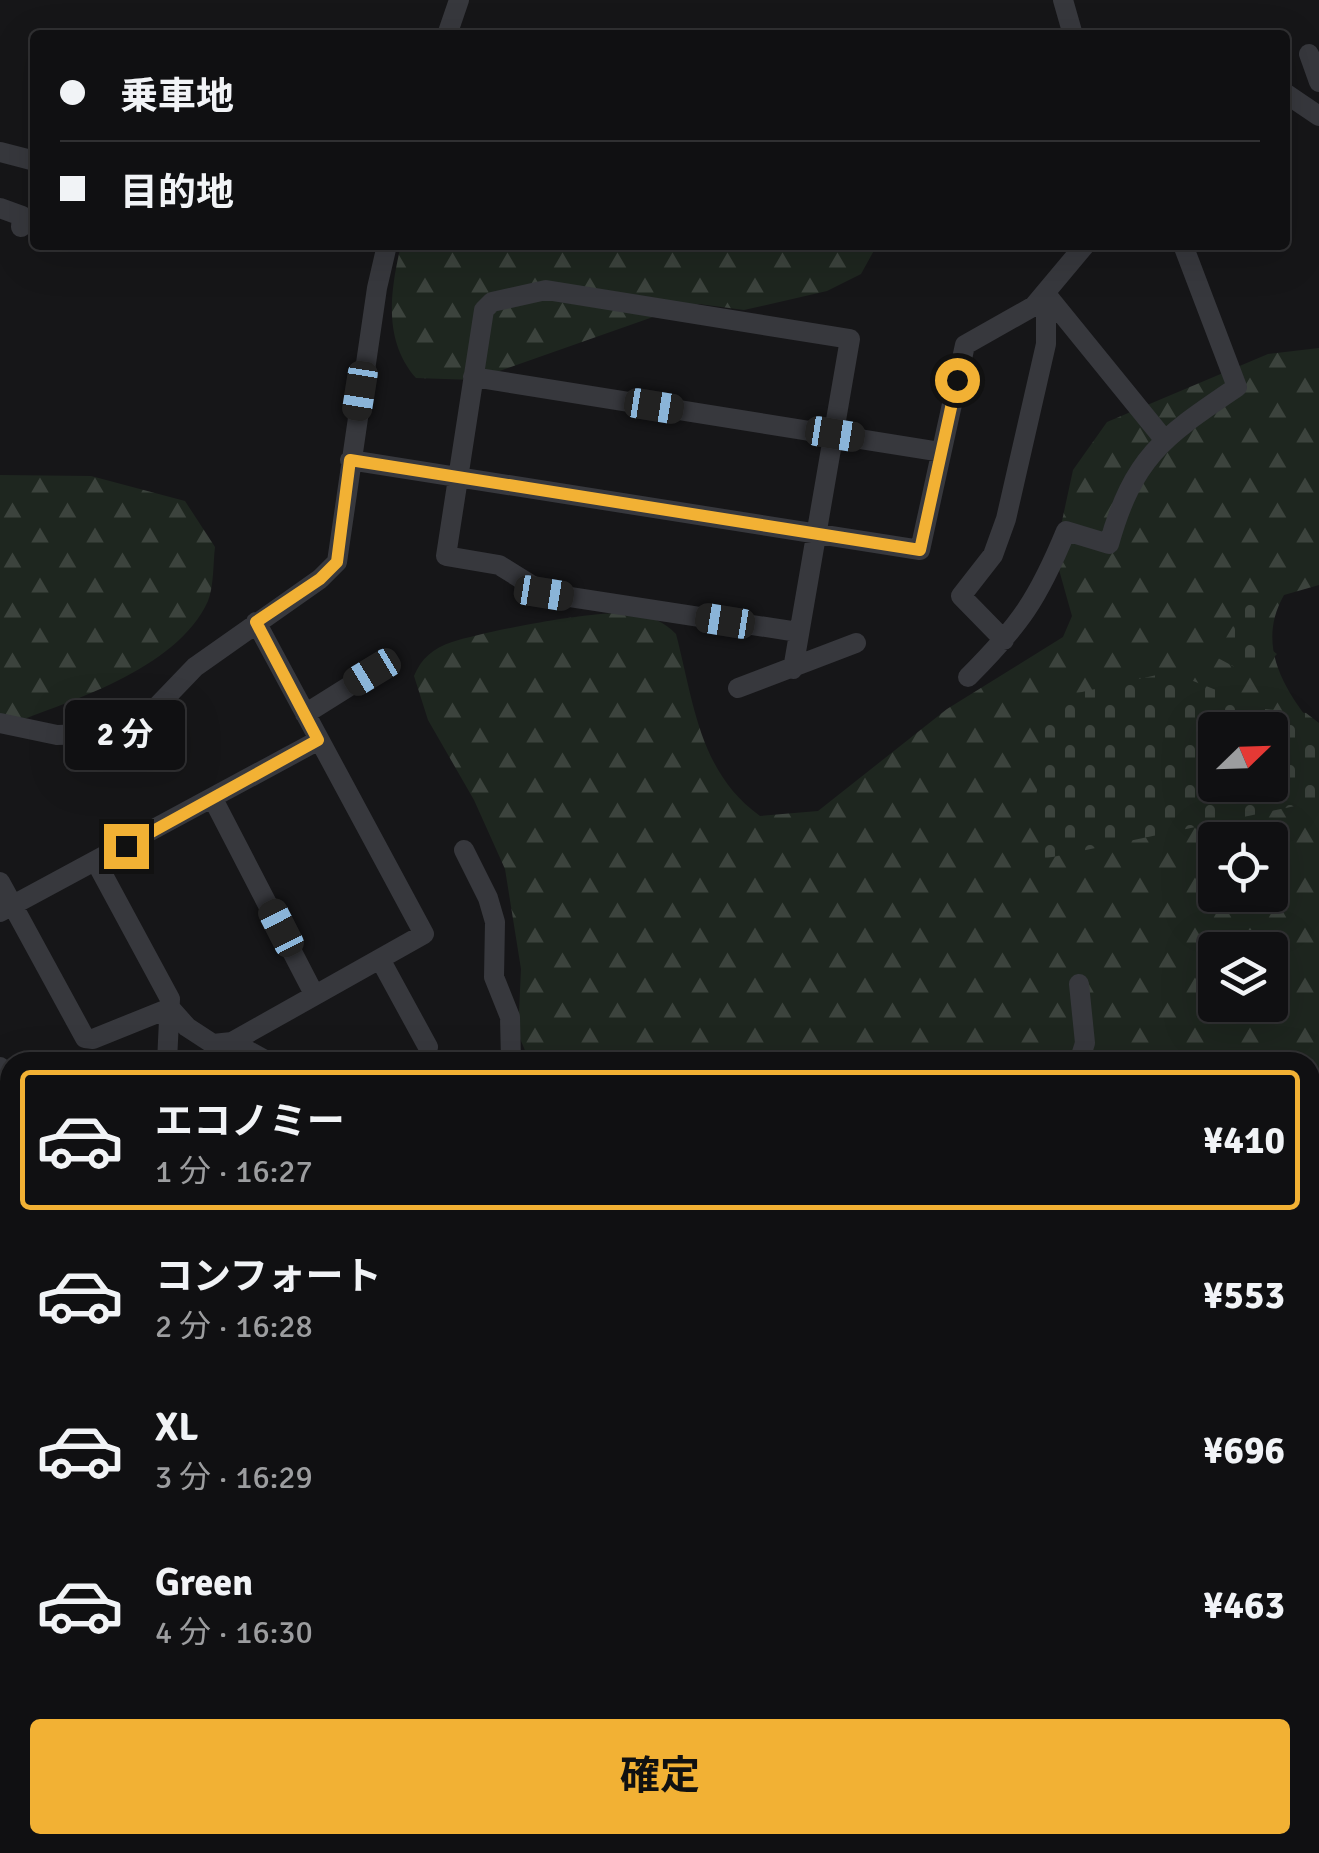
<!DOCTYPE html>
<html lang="ja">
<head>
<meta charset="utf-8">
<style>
	:root { --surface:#101012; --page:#19191b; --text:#f1f3f6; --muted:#9c9d9f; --line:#303032; --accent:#f2b134 }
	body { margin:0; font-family:Signika,"Noto Sans JP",sans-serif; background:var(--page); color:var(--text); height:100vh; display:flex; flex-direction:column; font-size:38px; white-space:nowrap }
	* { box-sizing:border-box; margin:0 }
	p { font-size:32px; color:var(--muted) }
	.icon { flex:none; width:55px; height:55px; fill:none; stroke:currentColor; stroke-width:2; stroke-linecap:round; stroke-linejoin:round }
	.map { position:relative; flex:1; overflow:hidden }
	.panel { position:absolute; left:0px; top:1052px; width:1320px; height:802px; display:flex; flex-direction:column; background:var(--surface); border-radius:30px 30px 0 0; box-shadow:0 10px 40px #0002,0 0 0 2px var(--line) }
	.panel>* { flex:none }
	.guide { position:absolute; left:30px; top:30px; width:1260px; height:220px; border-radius:10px; box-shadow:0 10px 40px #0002,0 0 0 2px var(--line); display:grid; align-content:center; height:220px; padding:0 30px; background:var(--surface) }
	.needle { width:65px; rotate:67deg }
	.buttons { position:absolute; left:1198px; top:712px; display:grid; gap:20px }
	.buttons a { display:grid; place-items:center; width:90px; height:90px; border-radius:10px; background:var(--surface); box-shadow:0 10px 40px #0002,0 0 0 2px var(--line); font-size:50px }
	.end { position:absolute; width:45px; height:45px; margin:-22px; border:12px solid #f2b134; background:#111; box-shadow:0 0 0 5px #111 }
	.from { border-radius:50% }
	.bubble { position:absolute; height:70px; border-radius:10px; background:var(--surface); box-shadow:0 10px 40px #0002,0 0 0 2px var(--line); font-size:32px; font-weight:700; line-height:70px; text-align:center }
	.car { position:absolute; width:30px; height:60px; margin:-30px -15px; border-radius:12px; box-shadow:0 0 8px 2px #0007; background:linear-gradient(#222 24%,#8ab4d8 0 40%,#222 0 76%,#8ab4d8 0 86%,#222 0) }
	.guide b { display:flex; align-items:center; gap:35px; height:95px; font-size:38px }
	.guide b+b { border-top:2px solid var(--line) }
	.guide i { width:25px; height:25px; background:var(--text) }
	ul { padding:18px 0 0; list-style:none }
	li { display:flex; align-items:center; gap:30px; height:140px; margin:0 20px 15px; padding:0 10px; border:5px solid transparent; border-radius:10px }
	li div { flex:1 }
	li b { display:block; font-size:38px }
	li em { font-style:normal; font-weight:700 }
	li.selected { border-color:var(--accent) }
	li>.icon { width:90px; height:90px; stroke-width:1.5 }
	.cta { display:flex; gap:20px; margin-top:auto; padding:20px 30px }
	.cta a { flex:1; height:115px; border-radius:10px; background:var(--accent); color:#111; font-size:40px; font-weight:700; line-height:115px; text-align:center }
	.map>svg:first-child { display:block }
</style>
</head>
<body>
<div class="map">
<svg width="1319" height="1853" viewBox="0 0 1319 1853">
	<defs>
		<pattern id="forest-firs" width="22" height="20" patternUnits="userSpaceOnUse" patternTransform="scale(2.5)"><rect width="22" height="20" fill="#1e261f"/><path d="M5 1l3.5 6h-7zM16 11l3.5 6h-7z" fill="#3c433d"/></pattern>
		<pattern id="cemetery-stones" width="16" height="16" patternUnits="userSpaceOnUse" patternTransform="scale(2.5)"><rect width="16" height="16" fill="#1e261f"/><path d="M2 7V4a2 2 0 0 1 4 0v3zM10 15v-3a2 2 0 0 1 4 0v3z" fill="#3c433d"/></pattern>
	</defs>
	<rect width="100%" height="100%" fill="#161618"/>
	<path fill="url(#forest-firs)" fill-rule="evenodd" d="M401,245H877L861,274L827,291L744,310L699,304L670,311L474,380L416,378C383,340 390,292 401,245Z
		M1319,348V585L1284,595C1255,646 1285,692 1319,733V1204L1310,1208V1062H530L518,1034L521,969L505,869L474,800L428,720L414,676C421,659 433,648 452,642C487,631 603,608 636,614C653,617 664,622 676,634C694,703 699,772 760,816L818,811L947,709L1063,637L1072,616L1056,559L1062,521L1073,470L1107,422L1268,354ZM1215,730H1270V785H1215ZM1215,840H1270V895H1215ZM1215,950H1270V1005H1215Z
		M0,475L91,476L185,501L215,547C213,563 214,586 208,601C176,671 67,702 0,728Z"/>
	<path fill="url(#cemetery-stones)" fill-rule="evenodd" d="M1252,597L1265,614V645L1277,654L1267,664L1242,671L1216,657C1218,650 1245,606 1252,597Z
		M1170,672L1265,709L1306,713L1319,723V801L1043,859L1034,803L1047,749L1038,702ZM1215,730H1270V785H1215Z"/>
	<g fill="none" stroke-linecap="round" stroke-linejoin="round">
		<path stroke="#2c353c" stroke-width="32" d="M364,1853L377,1845"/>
		<path stroke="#37383d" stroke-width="20" d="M1063,0L1073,35
			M447,35L459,0
			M1309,54L1319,82
			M1285,93L1319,116
			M0,152L35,161
			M0,208L22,216L21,227
			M1046,294L1163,438
			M473,377L941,452
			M350,460L920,550L965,345L1034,306L1085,245
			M1004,640L961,596L993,555L1006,519L1046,344V294
			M793,669L850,339L546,290L492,302L484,310L446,556L499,565L544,593L798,632
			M968,677C1020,625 1038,599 1066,531L1109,544C1134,455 1165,436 1237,387L1183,245
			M738,688L856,643
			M305,714L372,672
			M0,723L57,735L113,733L146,718L195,667L320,579L337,562L377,288L387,245
			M213,799L314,994
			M464,850L488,898L495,922L494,977L510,1017L511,1062
			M96,862L170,999L167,1062
			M0,882L85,1038L93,1039L170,1008
			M0,912L319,740
			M380,959L428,1047
			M1079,984L1085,1043L1079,1062
			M170,1008L187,1027L213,1044L232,1042L424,934L256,622
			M232,1042L267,1061
			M0,1067L10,1075
			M1310,1083L1319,1079
			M1310,1156L1319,1208
			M0,1201L10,1202
			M0,1322L10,1323
			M1310,1390L1319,1386
			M0,1412L10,1413
			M0,1436L10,1461
			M0,1534L10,1531
			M1310,1746L1319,1742
			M642,1845L643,1853
			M165,1853L183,1845
			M815,1853L832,1845"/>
	</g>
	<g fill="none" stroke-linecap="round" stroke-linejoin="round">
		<path stroke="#f2b134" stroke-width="12" d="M126,846L318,740L256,622L320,579L337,562L350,460L920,550L957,380"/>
	</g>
</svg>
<div class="buttons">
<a><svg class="needle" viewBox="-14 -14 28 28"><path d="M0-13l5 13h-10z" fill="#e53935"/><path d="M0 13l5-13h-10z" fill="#9c9d9f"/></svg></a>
<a><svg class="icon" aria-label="locate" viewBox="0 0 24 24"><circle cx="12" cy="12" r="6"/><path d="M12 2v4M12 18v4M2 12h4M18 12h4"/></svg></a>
<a><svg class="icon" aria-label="layers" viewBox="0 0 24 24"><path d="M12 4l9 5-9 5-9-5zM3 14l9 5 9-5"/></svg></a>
</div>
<i class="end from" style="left:957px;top:380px"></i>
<i class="end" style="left:126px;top:846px"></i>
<div class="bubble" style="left:65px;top:700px;width:120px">2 分</div>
<i class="car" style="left:360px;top:391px;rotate:189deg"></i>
<i class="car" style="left:654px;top:406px;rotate:99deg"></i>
<i class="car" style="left:835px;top:434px;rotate:99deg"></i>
<i class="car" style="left:544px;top:593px;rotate:99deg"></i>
<i class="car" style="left:725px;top:621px;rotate:279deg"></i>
<i class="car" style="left:372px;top:672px;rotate:239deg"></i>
<i class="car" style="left:281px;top:928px;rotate:333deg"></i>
<div class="guide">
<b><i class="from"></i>乗車地</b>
<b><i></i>目的地</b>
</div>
<section class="panel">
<ul>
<li class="selected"><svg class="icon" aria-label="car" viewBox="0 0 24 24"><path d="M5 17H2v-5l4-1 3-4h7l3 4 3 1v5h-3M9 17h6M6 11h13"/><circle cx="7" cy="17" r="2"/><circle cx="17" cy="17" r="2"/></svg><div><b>エコノミー</b><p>1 分 · 16:27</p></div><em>¥410</em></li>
<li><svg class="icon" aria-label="car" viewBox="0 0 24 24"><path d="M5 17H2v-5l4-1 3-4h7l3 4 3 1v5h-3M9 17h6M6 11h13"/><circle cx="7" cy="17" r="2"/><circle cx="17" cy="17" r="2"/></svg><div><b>コンフォート</b><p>2 分 · 16:28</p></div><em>¥553</em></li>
<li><svg class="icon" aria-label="car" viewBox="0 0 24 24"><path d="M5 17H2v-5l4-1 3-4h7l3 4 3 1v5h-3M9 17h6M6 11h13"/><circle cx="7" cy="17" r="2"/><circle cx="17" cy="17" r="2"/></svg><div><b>XL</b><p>3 分 · 16:29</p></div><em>¥696</em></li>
<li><svg class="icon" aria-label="car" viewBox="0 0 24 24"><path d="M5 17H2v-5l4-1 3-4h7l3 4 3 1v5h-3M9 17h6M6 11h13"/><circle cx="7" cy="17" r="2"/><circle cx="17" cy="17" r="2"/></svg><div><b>Green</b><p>4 分 · 16:30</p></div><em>¥463</em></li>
</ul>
<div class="cta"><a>確定</a></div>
</section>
</div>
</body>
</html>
